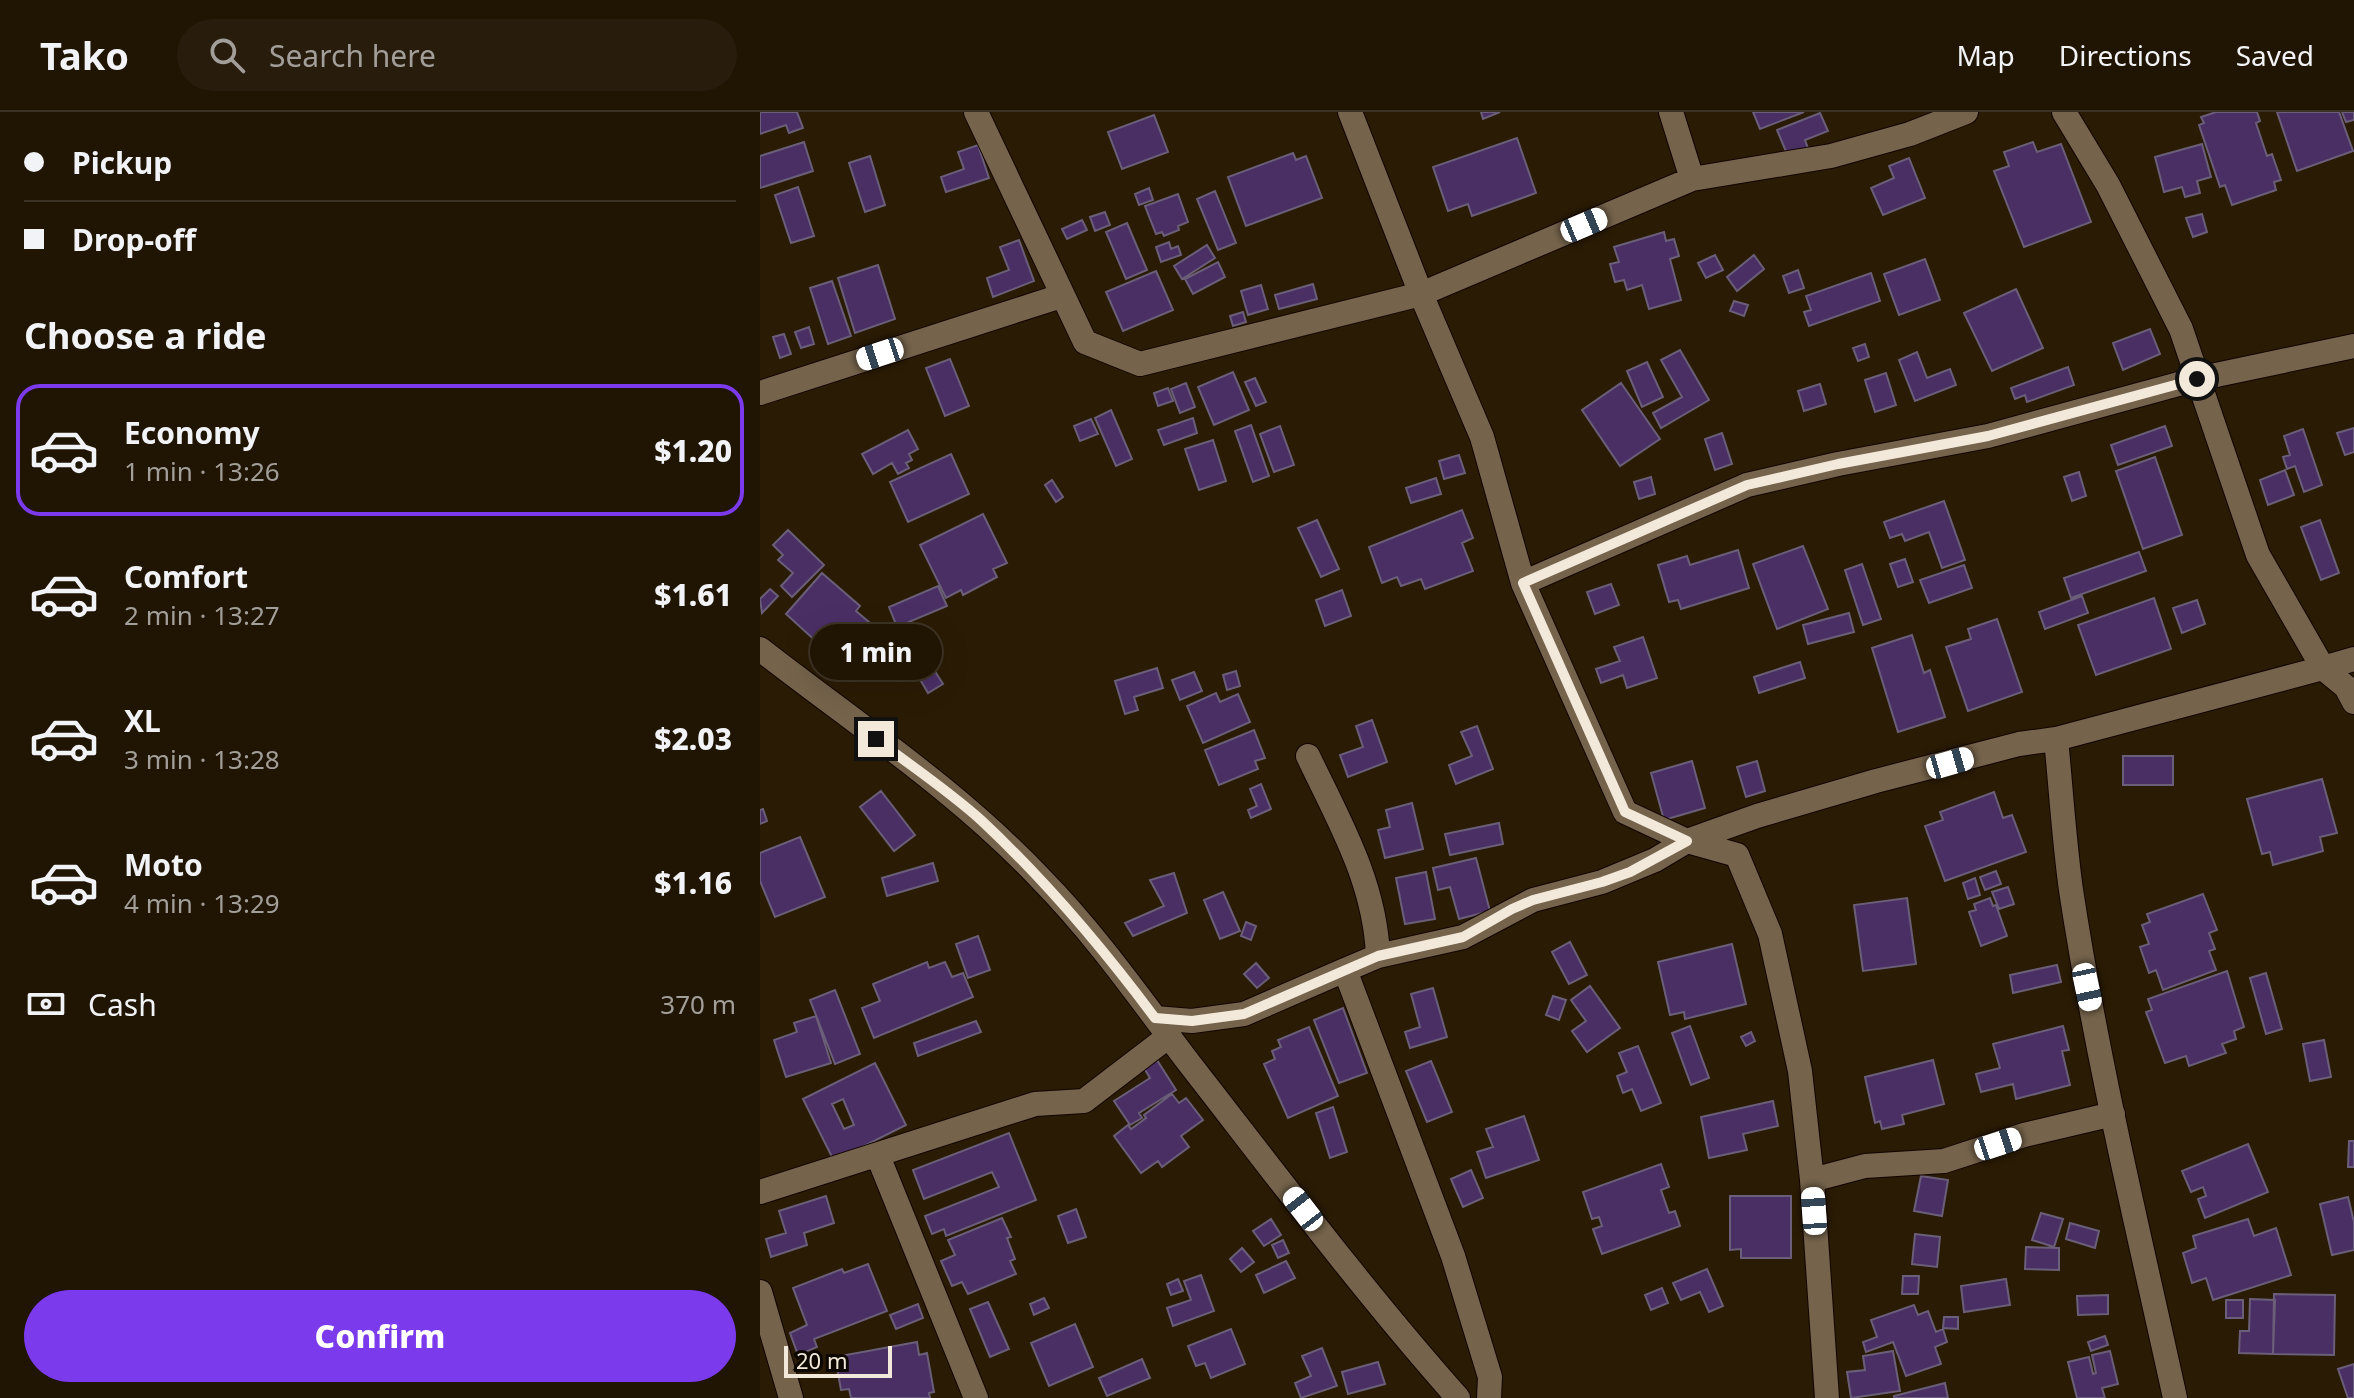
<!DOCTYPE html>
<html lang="en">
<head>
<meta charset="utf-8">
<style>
	:root { --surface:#201403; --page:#281d0d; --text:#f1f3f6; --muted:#a29e9a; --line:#3d3325; --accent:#7c3aed }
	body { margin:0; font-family:"Noto Sans",sans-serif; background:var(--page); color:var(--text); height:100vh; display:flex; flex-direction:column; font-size:30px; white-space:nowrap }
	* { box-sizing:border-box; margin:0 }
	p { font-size:26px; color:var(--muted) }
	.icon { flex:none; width:44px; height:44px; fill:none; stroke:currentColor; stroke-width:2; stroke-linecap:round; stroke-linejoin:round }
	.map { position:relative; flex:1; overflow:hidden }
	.sheet { display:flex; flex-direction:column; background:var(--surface); width:760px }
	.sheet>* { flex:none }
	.top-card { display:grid; align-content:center; height:176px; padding:0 24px; background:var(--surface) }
	.scale { position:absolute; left:24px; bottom:20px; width:108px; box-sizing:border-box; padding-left:8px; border:4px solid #f3e9db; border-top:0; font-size:22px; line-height:28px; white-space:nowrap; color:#f3e9db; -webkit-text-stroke:6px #0d0702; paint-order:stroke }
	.end { position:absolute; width:36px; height:36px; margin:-18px; border:10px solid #f3e9db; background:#111; box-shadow:0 0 0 4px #111 }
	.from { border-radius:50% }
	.bubble { position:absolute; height:56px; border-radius:28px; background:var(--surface); box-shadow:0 8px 32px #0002,0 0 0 2px var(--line); font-size:26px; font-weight:800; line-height:56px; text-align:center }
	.car { position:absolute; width:24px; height:48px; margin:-24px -12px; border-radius:10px; box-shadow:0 0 6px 2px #0007; background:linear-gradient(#fff 24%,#345 0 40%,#fff 0 76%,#345 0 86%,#fff 0) }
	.top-card b { display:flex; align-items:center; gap:28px; height:76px; font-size:30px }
	.top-card b+b { border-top:2px solid var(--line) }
	.top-card i { width:20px; height:20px; background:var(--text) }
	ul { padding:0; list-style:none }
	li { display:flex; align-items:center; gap:24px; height:132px; margin:0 16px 12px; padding:0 8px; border:4px solid transparent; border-radius:24px }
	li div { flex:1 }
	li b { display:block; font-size:30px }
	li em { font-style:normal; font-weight:800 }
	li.active { border-color:var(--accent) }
	li>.icon { width:72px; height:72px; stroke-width:1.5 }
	h2 { padding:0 24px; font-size:36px; line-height:96px }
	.pay { display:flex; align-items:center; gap:20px; height:88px; padding:0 24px; font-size:30px }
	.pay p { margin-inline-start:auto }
	.primary-button { display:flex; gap:16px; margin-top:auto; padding:16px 24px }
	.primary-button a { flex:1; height:92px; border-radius:48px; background:var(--accent); color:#fff; font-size:32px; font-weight:800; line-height:92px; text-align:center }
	header { display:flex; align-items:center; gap:48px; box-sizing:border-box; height:112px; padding:0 40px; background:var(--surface); border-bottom:2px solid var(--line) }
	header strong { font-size:38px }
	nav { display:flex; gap:44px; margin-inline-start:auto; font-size:28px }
	.search { width:560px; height:72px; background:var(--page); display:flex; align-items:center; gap:20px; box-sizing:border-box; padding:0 28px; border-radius:44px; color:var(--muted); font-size:30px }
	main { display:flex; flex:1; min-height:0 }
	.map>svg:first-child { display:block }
</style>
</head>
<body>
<header>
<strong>Tako</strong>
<div class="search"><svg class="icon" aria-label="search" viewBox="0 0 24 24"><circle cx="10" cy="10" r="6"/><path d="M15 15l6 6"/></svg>Search here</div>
<nav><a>Map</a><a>Directions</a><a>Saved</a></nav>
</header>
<main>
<section class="sheet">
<div class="top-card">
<b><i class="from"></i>Pickup</b>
<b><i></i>Drop-off</b>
</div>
<h2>Choose a ride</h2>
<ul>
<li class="active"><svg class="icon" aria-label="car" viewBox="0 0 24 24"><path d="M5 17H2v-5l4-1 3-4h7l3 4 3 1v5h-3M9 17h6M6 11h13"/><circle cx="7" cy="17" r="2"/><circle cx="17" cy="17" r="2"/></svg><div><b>Economy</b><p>1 min · 13:26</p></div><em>$1.20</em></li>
<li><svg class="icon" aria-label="car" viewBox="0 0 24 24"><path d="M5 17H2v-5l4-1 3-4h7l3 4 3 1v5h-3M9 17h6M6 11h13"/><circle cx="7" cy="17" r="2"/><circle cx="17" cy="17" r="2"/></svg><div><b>Comfort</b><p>2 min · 13:27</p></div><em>$1.61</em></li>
<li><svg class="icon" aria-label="car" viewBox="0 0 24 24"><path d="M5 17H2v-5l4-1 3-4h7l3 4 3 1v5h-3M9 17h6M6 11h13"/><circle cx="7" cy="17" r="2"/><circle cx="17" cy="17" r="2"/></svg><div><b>XL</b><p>3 min · 13:28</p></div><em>$2.03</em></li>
<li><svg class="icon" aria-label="car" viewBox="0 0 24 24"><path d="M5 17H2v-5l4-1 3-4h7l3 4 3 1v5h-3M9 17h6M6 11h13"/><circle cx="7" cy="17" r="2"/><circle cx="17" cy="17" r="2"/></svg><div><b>Moto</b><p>4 min · 13:29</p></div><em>$1.16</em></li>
</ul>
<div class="pay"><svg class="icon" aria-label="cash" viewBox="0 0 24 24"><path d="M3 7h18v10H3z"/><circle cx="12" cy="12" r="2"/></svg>Cash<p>370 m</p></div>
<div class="primary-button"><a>Confirm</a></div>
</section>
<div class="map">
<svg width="1594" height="1286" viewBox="0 0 1594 1286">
	<rect width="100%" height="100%" fill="#2a1b04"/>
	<path fill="#4a2f65" stroke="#6a5e78" stroke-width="2" fill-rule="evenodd" d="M0,0H37L43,16L29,21L26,13L0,22Z
		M721,0H740L723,7Z
		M993,0H1044L1000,17Z
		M1456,0H1497L1500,9L1496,11L1507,44L1512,42L1521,68L1514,70L1516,78L1472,93L1465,73L1460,75L1439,13L1444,11L1441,5Z
		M1517,0H1579L1593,39L1537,59Z
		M1582,0H1594V8L1586,10Z
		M1060,1L1068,19L1045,28L1052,47L1032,54L1017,18Z
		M394,3L408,40L362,57L348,20Z
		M757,26L776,81L712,104L708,92L688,99L673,55Z
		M44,30L53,59L0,76V44Z
		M1273,30L1277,40L1301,32L1331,110L1264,135L1234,59L1249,54L1244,40Z
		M1442,32L1451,65L1437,69L1440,81L1425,85L1422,75L1404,80L1395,45Z
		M218,33L229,66L186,80L181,65L204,57L198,40Z
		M533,41L536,48L546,44L562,86L486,114L468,65Z
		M110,44L125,93L105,100L89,51Z
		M1149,46L1165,86L1123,103L1111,76L1134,66L1129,54Z
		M38,75L54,124L31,131L15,83Z
		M389,76L393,88L379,93L375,82Z
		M455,79L476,131L458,138L437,87Z
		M418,82L428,110L418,114L419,118L404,124L402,120L396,122L385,94Z
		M345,100L350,113L335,119L330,105Z
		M1442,102L1447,120L1433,125L1426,106Z
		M322,108L327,118L307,127L302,117Z
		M367,111L387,158L366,167L346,120Z
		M904,120L906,129L914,127L919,144L910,147L921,188L889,197L882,173L867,178L864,168L855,170L850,152L859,150L854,135Z
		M259,128L274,169L233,185L227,166L249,158L240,135Z
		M409,130L411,137L418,134L421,143L401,150L396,135Z
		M447,133L455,146L422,167L414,154Z
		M955,143L963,158L946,166L938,151Z
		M994,143L1004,157L977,179L967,165Z
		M1165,147L1180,188L1139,203L1124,162Z
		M458,150L465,165L433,182L425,167Z
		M118,153L135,207L95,221L78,166Z
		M1038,158L1044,176L1029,181L1023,164Z
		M396,159L413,198L363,219L346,180Z
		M1111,161L1120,189L1049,214L1044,200L1051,198L1046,184Z
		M72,169L91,224L68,232L50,176Z
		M553,172L557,187L519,197L515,183Z
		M501,173L508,197L488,203L481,179Z
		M1256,177L1283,236L1232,259L1204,201Z
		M974,189L988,193L984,204L970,199Z
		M483,200L486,210L473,214L470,204Z
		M49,215L54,232L41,236L35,220Z
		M1390,217L1400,242L1363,258L1353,231Z
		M24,222L31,242L20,246L13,225Z
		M1105,232L1109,245L1098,249L1093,236Z
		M920,238L949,288L901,316L893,301L922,285L901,248Z
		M1157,240L1167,266L1190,257L1196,273L1155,289L1139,248Z
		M190,247L209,294L185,304L166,256Z
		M887,250L903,285L882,295L867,259Z
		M1308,255L1314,273L1267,290L1265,283L1255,287L1251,276Z
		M473,260L489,298L454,313L438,275Z
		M1126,261L1136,293L1115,300L1105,268Z
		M495,266L506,290L496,294L485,270Z
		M426,271L435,295L420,301L411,277Z
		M861,271L900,327L860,354L822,298Z
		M1060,272L1066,292L1044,299L1038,279Z
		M408,276L413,289L398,294L394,281Z
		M351,298L372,347L356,354L335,306Z
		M433,306L437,321L404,333L398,318Z
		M331,307L338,322L320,329L314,314Z
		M491,313L509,364L493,370L475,319Z
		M520,314L534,353L514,360L500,322Z
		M1405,314L1412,334L1358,353L1351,333Z
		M1594,316V340L1585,343L1577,321Z
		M1543,317L1562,373L1544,380L1535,354L1527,357L1523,345L1530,343L1524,324Z
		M148,318L158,337L149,342L152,348L146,351L149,356L138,362L132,351L113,362L102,342Z
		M962,321L972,352L955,358L945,327Z
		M453,328L466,369L439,378L425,337Z
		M191,342L209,382L148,410L130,370Z
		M699,343L705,361L684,367L679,349Z
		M1395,345L1422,423L1383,437L1356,359Z
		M1525,358L1534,383L1508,393L1500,368Z
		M1319,360L1326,384L1312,389L1304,365Z
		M891,365L895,382L879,387L874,370Z
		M676,366L681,382L651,391L646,376Z
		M292,368L303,385L296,390L285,373Z
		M1184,389L1205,448L1182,456L1169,420L1145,429L1142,422L1130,426L1124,410Z
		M702,398L713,426L702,431L713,459L665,477L661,467L641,474L637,465L622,471L609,435Z
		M223,402L247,451L233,457L237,465L203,483L201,478L186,486L160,433Z
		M557,408L579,457L561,465L538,416Z
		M1560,408L1579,461L1561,468L1541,415Z
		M28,418L64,453L32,485L21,474L33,461L18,448L23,443L13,433Z
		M1043,434L1068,497L1017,517L993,452Z
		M978,438L989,476L921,497L918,488L909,490L898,453L927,444L930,453Z
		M1379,440L1386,459L1311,486L1304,466Z
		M1145,447L1153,470L1138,475L1130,452Z
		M1102,452L1121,507L1103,513L1085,458Z
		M1204,453L1212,476L1169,491L1160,468Z
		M62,461L100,494L96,499L115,515L82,553L26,502Z
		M851,472L859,493L835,502L827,480Z
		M178,474L187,494L137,515L129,495Z
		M10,477L18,484L2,501L0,487Z
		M582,478L591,504L565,514L556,488Z
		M1322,484L1328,501L1285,517L1279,500Z
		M1394,486L1411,537L1336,563L1318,513Z
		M1437,488L1445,512L1422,521L1413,496Z
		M1089,501L1094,520L1048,532L1043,513Z
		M1237,507L1262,580L1208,599L1186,535L1211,527L1208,517Z
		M1152,523L1164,561L1170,558L1185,605L1138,620L1112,536Z
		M883,525L897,566L867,576L863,563L841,571L836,557L860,549L854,535Z
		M159,534L183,572L168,581L146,543Z
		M1040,550L1045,566L999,581L994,565Z
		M397,556L403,576L374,585L378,598L365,602L355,569Z
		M476,559L480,574L467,578L463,563Z
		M434,560L442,579L420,588L412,568Z
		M456,581L460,590L478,582L490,610L443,631L427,594Z
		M612,608L627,650L588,665L580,643L603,635L596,614Z
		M717,614L733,657L696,672L689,653L712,644L701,620Z
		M494,618L505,646L495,649L498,657L459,673L445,638Z
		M1363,644H1413V673H1363Z
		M932,649L945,696L904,708L891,661Z
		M997,649L1005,679L986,685L977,655Z
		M1562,667L1577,721L1560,725L1563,739L1513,753L1510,740L1502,742L1487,687Z
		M501,672L511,697L491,706L488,698L497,694L490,677Z
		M121,679L155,723L134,739L100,695Z
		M1234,680L1243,706L1252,703L1266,740L1185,769L1165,714L1183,708L1180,700Z
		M652,691L663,737L625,746L618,718L630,715L626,698Z
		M3,697L7,709L0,712V698Z
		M739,711L743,732L690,743L685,722Z
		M40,725L65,785L15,805L0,769V741Z
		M716,746L730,799L699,807L690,775L678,778L673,756Z
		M173,751L178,769L127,784L122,766Z
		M1236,759L1241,772L1225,778L1220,765Z
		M666,760L675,807L645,812L636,766Z
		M414,761L427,801L373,824L365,811L404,794L390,768Z
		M1215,766L1220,783L1208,787L1203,771Z
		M1248,775L1254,792L1239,797L1232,780Z
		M463,780L480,819L460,827L444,788Z
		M1443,782L1457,818L1449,821L1455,837L1449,839L1456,858L1403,878L1396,858L1389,861L1380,835L1389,832L1382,813L1390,810L1387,802Z
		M1147,786L1156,852L1103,859L1094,793Z
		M1230,786L1233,794L1236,793L1247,824L1221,834L1209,800L1216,798L1214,792Z
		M486,810L496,814L491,828L481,824Z
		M218,824L230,858L208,866L196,832Z
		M810,830L827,863L809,872L792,840Z
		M972,832L986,892L925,907L924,900L910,903L898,850Z
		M167,850L169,856L185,850L192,865L203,861L213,885L114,926L102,896L120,889L113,872Z
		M496,851L509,866L497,876L484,862Z
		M1297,853L1301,870L1253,881L1250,863Z
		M1467,859L1484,915L1474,919L1476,927L1462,932L1466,941L1429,954L1426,944L1405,951L1386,900L1392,898L1388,887Z
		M1506,861L1522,917L1506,922L1490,866Z
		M830,874L860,916L827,940L812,919L826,909L811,888Z
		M673,876L687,925L650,936L645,920L660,915L651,882Z
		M75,878L100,942L75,952L50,888Z
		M793,884L806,888L799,908L786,903Z
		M583,896L607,961L579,971L554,908Z
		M56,904L71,951L26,965L14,928L37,920L34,911Z
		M216,909L221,920L158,944L154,931Z
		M930,914L949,966L931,973L912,921Z
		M1303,914L1309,938L1302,939L1310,973L1256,987L1253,972L1221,980L1216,962L1240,956L1233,932Z
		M549,915L578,984L528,1006L504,952L515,947L512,939L521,935L518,928Z
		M991,920L995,929L986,934L981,925Z
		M1564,928L1571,965L1550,969L1543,932Z
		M878,934L901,991L881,999L872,977L863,981L857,964L867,960L859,941Z
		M397,948L416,978L379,1001L382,1006L370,1013L354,989L390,966L384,956Z
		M1173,948L1184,992L1142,1003L1144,1012L1122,1017L1120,1009L1115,1011L1105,965Z
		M671,949L692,1000L667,1010L646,959Z
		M115,951L146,1013L74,1049L43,987ZM83,987L94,1013L84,1017L72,992Z
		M412,982L419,991L426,986L443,1008L421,1024L429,1035L402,1055L398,1049L381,1061L354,1024L368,1013L371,1017L386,1006L384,1003Z
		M1013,989L1018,1014L983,1022L987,1038L949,1046L941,1005Z
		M573,995L587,1040L570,1046L556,1001Z
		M764,1004L779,1048L726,1066L717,1040L733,1035L726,1017Z
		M249,1021L276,1088L186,1124L184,1117L172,1122L165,1104L239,1075L232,1060L164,1087L153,1058Z
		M1589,1029H1594V1055H1588Z
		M1488,1032L1508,1080L1445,1106L1438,1087L1446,1084L1443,1075L1431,1080L1422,1059Z
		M901,1052L909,1075L901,1078L909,1101L915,1099L920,1114L842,1142L833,1117L842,1114L839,1105L832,1107L823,1080Z
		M711,1058L723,1086L703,1095L691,1067Z
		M1161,1064L1188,1068L1182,1104L1154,1099Z
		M66,1084L74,1111L44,1121L47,1133L11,1145L6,1127L26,1121L19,1099Z
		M970,1084H1031V1146H981V1137L970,1138Z
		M1588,1085L1594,1110V1138L1572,1143L1560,1092Z
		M316,1097L326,1125L308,1131L298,1104Z
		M1281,1101L1303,1107L1294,1135L1272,1128Z
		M242,1106L251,1125L247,1126L255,1147L250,1149L256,1162L208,1182L202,1170L192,1174L181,1149L195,1143L188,1128Z
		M511,1107L521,1123L504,1134L493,1119Z
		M1488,1107L1494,1124L1516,1116L1531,1163L1453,1188L1446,1166L1432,1171L1423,1141L1436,1136L1433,1124Z
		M1310,1111L1339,1119L1335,1136L1306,1127Z
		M1155,1122L1180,1125L1177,1155L1152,1152Z
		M523,1128L529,1141L518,1146L512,1133Z
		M1266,1135L1299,1136V1158L1265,1157Z
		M482,1136L494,1150L481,1160L470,1147Z
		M526,1149L535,1166L504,1181L496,1163Z
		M108,1152L127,1199L54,1227L57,1235L38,1243L30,1221L47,1213L33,1176L82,1157L84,1161Z
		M947,1157L963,1194L949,1200L940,1180L921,1188L913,1171Z
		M441,1163L454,1199L413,1214L407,1196L431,1188L424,1169Z
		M1143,1164H1159L1158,1182H1142Z
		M418,1167L423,1179L411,1183L407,1172Z
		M1246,1167L1250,1193L1204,1200L1201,1174Z
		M902,1176L908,1191L891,1198L885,1183Z
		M1514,1182L1575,1183L1574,1243L1513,1242Z
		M1348,1183V1202L1318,1203L1317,1184Z
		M284,1186L289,1196L274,1203L270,1192Z
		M1490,1187L1515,1188L1513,1242L1479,1241L1480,1219H1489Z
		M1466,1188H1483V1206H1466Z
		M228,1190L249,1237L230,1245L210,1197Z
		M158,1192L163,1206L136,1217L130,1203Z
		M1154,1193L1158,1203L1168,1199L1176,1220L1183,1217L1187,1230L1175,1235L1181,1252L1146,1264L1133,1230L1106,1240L1103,1230L1117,1225L1111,1208Z
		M1184,1205H1198V1217L1183,1216Z
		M315,1212L333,1255L289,1274L271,1231Z
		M471,1217L485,1252L451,1266L445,1251L436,1254L428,1234Z
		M1345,1224L1348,1233L1331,1239L1328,1230Z
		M157,1230L159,1243L167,1241L174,1280L169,1281L170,1286H91L89,1277L81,1278L75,1245Z
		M562,1236L577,1274L541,1286L535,1271L551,1264L542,1244Z
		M1133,1239L1140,1279L1091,1286L1087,1260L1105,1258L1103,1244Z
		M1350,1239L1358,1272L1342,1276L1345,1286H1317L1308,1250L1329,1245L1333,1262L1336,1261L1332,1243Z
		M382,1247L390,1266L347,1284L339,1266Z
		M618,1250L625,1272L588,1282L582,1260Z
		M1594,1252V1286H1588L1578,1257Z
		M1185,1271L1188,1286H1134V1284Z"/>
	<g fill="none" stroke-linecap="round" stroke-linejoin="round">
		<defs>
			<path id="minor" d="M216,0L325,230L380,252L661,182L590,0
				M911,0L932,67L661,182L722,325L763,471L865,700L927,729L977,743L1010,822L1040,959L1052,1068L1067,1286
				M1304,0L1348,73L1421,217L1498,443L1563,556L1594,547
				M932,67L1071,44L1150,22L1206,0
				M0,281L301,184
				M763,471L987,373L1078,352L1228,324L1437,267L1594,234
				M0,537C95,611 198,679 281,767C336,823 381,888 429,951C517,1064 603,1179 698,1286
				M1296,627C1301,677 1304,728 1311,778C1337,949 1378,1117 1415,1286
				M548,644C579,709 615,770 618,844L703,825L773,788L842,770L895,748L927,729L997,704L1116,669L1259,632L1296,627L1563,556L1586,575L1594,590
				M618,844L585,858L693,1144L730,1265L729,1286
				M395,906L432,909L484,902L585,858
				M118,1044L216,1286
				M1052,1068L1105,1054L1184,1049L1264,1023L1353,1002
				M0,1080L275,992L324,989L409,924
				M0,1180L31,1286"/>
		</defs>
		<use href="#minor" stroke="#120500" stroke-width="26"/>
		<use href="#minor" stroke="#75634b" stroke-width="24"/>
	</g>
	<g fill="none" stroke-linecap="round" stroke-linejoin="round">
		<path stroke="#f3e9db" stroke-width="10" d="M116,627C151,654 189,679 222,709C286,769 342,835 395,906L432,909L484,902L618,844L703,825L752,797L773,788L842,770L870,760L927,729L865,700L763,471L987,373L1078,352L1228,324L1437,267"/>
	</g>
</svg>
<div class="scale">20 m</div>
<i class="end from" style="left:1437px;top:267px"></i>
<i class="end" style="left:116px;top:627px"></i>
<div class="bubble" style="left:50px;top:512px;width:132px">1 min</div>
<i class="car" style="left:824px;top:113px;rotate:67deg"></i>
<i class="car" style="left:120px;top:242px;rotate:252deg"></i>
<i class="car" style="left:1190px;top:651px;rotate:74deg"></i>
<i class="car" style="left:1327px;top:875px;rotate:168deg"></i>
<i class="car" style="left:1238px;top:1032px;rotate:72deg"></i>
<i class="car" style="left:543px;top:1097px;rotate:322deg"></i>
<i class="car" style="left:1054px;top:1099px;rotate:356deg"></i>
</div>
</main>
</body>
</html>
